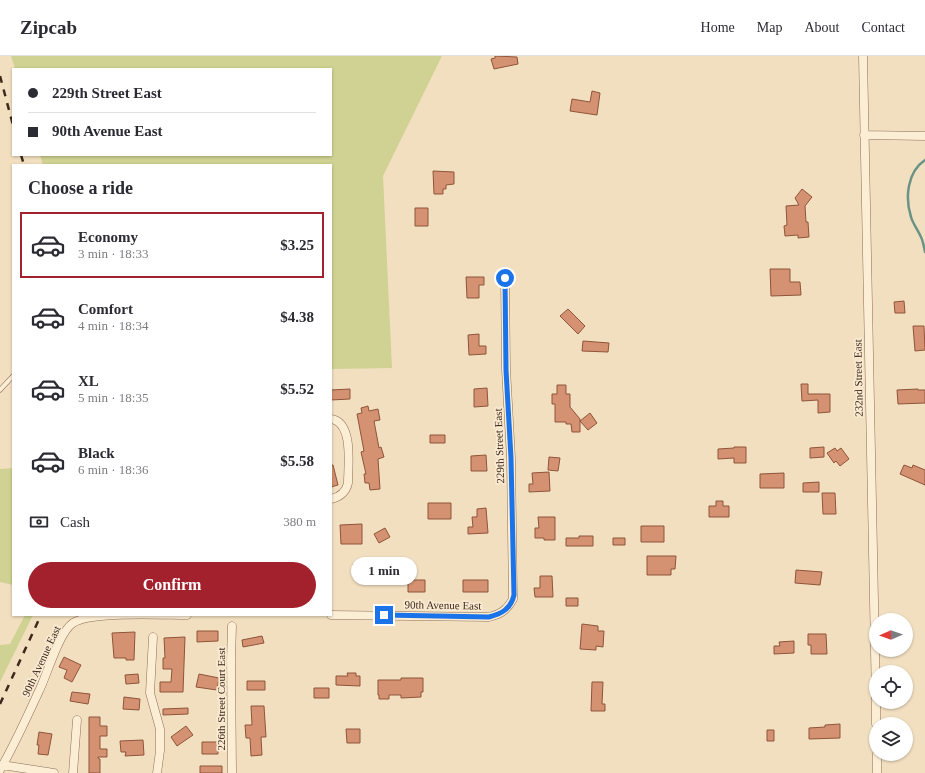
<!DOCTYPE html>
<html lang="en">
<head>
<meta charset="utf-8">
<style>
	:root { --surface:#fff; --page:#f7f7f7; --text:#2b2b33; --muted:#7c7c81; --line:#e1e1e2; --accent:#a3202d }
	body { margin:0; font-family:Georgia,serif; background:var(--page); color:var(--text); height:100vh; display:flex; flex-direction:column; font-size:15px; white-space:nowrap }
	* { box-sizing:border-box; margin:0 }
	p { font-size:13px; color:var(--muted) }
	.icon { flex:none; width:22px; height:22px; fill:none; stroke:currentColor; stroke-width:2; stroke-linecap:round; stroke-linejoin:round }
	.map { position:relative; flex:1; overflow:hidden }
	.details { position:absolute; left:12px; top:108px; width:320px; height:452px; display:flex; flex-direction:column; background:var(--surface); border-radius:0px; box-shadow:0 1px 3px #0004 }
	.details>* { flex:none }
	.hud { position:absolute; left:12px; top:12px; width:320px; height:88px; border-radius:0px; box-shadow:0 1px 3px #0004; display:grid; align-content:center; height:88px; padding:0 16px; background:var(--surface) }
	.needle { width:26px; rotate:268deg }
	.buttons { position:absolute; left:869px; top:557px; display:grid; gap:8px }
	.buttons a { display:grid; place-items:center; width:44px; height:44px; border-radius:50%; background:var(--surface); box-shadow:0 1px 3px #0004; font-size:20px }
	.end { position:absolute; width:18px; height:18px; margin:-9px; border:5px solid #1a73e8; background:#fff; box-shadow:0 0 0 2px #fff }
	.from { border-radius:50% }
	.bubble { position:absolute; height:28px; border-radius:14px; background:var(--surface); box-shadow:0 1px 3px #0004; font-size:13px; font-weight:800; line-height:28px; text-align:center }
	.hud b { display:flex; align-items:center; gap:14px; height:38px; font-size:15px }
	.hud b+b { border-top:1px solid var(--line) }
	.hud i { width:10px; height:10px; background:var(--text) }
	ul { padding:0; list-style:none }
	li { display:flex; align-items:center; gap:12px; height:66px; margin:0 8px 6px; padding:0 8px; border:2px solid transparent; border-radius:0px }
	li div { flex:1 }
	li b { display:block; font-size:15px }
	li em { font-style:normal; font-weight:800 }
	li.on { border-color:var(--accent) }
	li>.icon { width:36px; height:36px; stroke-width:1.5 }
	h2 { padding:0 16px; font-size:18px; line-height:48px }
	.pay { display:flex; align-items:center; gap:10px; height:44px; padding:0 16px; font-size:15px }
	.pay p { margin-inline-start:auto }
	.cta { display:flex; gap:8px; margin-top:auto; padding:8px 16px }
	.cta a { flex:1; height:46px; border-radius:24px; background:var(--accent); color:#fff; font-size:16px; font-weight:800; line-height:46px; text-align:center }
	header { display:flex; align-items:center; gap:24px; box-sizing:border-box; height:56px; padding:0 20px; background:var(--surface); border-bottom:1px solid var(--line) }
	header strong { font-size:19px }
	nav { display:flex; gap:22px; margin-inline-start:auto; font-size:14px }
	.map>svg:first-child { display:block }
</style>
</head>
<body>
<header>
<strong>Zipcab</strong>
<nav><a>Home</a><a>Map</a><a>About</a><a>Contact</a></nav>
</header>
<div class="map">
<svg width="925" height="717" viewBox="0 0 925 717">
	<rect width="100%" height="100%" fill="#f2dfc0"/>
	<path fill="#d0d293" d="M11,0H442L383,120L392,312L331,313V109H43L40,99H331V13H15Z
		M13,412V529L0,526V413Z
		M25,559H33L0,626V589L10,588Z"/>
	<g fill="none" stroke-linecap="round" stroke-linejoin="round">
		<path stroke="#699385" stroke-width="2.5" d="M925,104C907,116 905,142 911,161C913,168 918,174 921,181C923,185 924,191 925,196"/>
	</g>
	<path fill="#d49272" stroke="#8f5439" d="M495,0L517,1L518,8L494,13L491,3L495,2Z
		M592,35L600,37L597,59L570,55L572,43L590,46Z
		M433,115L454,116V128L446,129V133H443V138H434Z
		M802,133L812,141L805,150L806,166H808L809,181L798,182V179L785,180L784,170L787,169L786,150L799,149L795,142Z
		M415,152H428V170H415Z
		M770,213H790V226H800L801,239L771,240Z
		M466,221H484V229H479V242H467Z
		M904,245L905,257H895L894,246Z
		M568,253L585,270L578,278L560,260Z
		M913,270H924L925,294L915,295Z
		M479,278V290H486V298L469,299L468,279Z
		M583,285L609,287L608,296L582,295Z
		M801,328H808V338H830V356L818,357V344L802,345Z
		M557,329H566V338H570V351L580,363V376H572L571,368H566V366H555V348H552V338H557Z
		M487,332L488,350L474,351V333Z
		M350,333V343L331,344V334Z
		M918,333V334H925V347L898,348L897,334Z
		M368,350L369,355L378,353L380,364L374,365L379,392L381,391L384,401L378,403L380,433L370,434L369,427H365L364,418H366L361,396L364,395L357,358L362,357L361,352Z
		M590,357L597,367L588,374L580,365Z
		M430,379H445V387H430Z
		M734,391H746V407H734V402L718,403V393L734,392Z
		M824,391V401L810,402V392Z
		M835,392L837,395L841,392L849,403L840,410L836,405L834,407L827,397Z
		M486,399L487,415H471V400Z
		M549,401L560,402L558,415L548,414Z
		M331,409H333L338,429L331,431Z
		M904,409L912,412L913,409L925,414V429L900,418Z
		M549,416L550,435L529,436V428H533L532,417Z
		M784,417V432H760V418Z
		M819,426V436H803V427Z
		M822,437H835L836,458H823Z
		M716,445H723V450H729V461H709V450H716Z
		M428,447H451V463H428Z
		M486,452L488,477L468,478V471H473L472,461H477V453Z
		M538,461H555V484H544V482H535V472H539Z
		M362,468V488H341L340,469Z
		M641,470H664V486H641Z
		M385,472L390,481L379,487L374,478Z
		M579,480H593V490H566V482H579Z
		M613,482H625V489H613Z
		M647,500H676L675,513H671V519H647Z
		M381,507V521H360V519H353V508Z
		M796,514L822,516L820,529L795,527Z
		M540,520H552L553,541H535L534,532H540Z
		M408,524H425V536H408Z
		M463,524H488V536H463Z
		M566,542H578V550H566Z
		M582,568L598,570V575H604L603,591L596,590V594L580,593Z
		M197,575H218V585L197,586Z
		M135,576L134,604H126V602H114L112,577Z
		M808,578H826L827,598H811V589H808Z
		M262,580L264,587L243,591L242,584Z
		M185,581L183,636H160V626H171L172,613H163V602H165L164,582Z
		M794,585V597L774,598V590H780L779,586Z
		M64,601L81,609L72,626L64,622L67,614L59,611Z
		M347,617H356V620H360V630L336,629V620H348Z
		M138,618L139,627L126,628L125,619Z
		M199,618L219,622L217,634L196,631Z
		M401,622H423V636H421V641L401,642V639H389V643H379V639H378V624H401Z
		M247,625H265V634H247Z
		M592,626H603L602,648H605V655H591Z
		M314,632H329V642H314Z
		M72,636L90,638L88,648L70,645Z
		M124,641L140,643L139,654L123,653Z
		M251,650H264L266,681H261L262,699L251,700L250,682H246L245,669H252Z
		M188,652V658L163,659V653Z
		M89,661H100V670H107V680H100V693H107V701H98V702L100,703V717H89Z
		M840,668V682L809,683V672L825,671V669Z
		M186,670L193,679L177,690L171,681Z
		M346,673H360V687H347Z
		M767,674H774V685H767Z
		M39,676L52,678L48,699L38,698L39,689H37Z
		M143,684L144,699L125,700L126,696H121L120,685Z
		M202,686H218V698H202Z
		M200,710H222V717H200Z"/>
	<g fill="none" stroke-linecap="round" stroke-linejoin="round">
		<defs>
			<path id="service" d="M0,334L13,320"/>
			<path id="minor" d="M863,0L876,644
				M864,79L925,80
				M331,363C354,366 348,410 348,427C346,436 340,441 331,443
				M331,559L489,561C501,558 507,554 513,543L511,402L506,313L505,221
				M153,581L150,637L160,673V695L157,717
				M876,646V668
				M877,698V717
				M2,709L54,717
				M0,714C15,688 27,661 39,635C47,619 59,576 73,567C89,555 164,559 187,559
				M73,717L77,664
				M232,717L231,603L232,570"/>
		</defs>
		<use href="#service" stroke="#8e6f56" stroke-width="5"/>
		<use href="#minor" stroke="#8e6f56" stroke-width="9"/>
		<use href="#service" stroke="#fcedd5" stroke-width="4"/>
		<use href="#minor" stroke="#fcedd5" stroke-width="8"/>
		<path stroke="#3c291c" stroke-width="2.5" stroke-dasharray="7 7" stroke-linecap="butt" d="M0,20L13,69
			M21,99L24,109
			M0,648L41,559"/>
	</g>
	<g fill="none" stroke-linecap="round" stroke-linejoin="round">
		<path stroke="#1a73e8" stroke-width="5" d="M384,559L489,561C501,558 511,553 514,539L511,402L506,314L505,222"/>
	</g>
	<g text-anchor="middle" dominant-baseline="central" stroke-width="3.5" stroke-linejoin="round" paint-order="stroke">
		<g font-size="11" fill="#3c291c" stroke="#f9ead1">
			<text transform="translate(858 322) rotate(-91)">232nd Street East</text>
			<text transform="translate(499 390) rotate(-92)">229th Street East</text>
			<text transform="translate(443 549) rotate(1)">90th Avenue East</text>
			<text transform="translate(41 605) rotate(-65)">90th Avenue East</text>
			<text transform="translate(221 643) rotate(-90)">226th Street Court East</text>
		</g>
	</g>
</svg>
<div class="buttons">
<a><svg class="needle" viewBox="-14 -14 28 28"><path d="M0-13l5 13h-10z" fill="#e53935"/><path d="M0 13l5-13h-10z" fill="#7c7c81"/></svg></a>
<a><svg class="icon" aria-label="locate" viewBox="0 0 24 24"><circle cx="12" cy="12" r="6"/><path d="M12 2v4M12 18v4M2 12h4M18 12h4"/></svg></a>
<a><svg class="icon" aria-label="layers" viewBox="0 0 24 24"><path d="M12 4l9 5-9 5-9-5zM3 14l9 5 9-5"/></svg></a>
</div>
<i class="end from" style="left:505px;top:222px"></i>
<i class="end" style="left:384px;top:559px"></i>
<div class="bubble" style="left:351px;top:501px;width:66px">1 min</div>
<div class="hud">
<b><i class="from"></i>229th Street East</b>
<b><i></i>90th Avenue East</b>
</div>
<section class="details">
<h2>Choose a ride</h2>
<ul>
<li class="on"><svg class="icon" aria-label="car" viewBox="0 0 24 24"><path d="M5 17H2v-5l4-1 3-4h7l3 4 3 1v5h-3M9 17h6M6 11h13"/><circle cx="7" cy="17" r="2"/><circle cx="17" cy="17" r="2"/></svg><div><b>Economy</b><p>3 min · 18:33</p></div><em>$3.25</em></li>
<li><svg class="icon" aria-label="car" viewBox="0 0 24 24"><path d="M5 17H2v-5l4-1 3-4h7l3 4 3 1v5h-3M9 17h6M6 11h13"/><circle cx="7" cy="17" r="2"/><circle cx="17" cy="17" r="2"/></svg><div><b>Comfort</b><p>4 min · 18:34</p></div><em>$4.38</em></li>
<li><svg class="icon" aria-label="car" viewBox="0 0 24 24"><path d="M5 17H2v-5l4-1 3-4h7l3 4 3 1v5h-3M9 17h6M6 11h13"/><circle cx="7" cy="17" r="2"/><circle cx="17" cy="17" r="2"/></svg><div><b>XL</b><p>5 min · 18:35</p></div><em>$5.52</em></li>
<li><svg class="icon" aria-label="car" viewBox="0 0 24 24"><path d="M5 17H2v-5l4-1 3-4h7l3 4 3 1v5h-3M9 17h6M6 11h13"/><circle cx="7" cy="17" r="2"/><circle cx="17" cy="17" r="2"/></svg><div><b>Black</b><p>6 min · 18:36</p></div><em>$5.58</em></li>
</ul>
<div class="pay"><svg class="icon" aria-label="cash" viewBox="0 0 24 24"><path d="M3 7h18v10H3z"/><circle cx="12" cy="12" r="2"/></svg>Cash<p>380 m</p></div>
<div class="cta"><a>Confirm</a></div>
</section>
</div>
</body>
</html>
